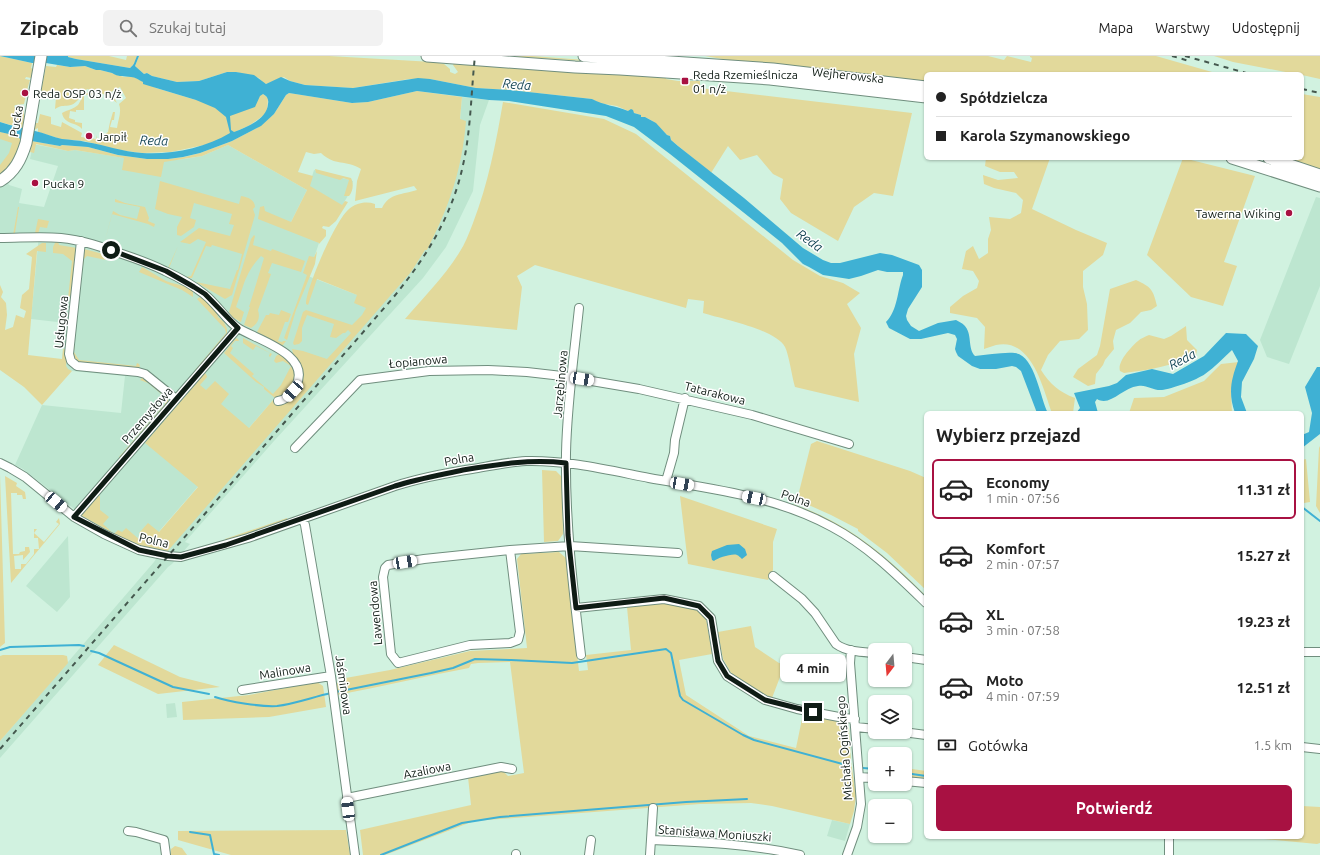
<!DOCTYPE html>
<html lang="pl">
<head>
<meta charset="utf-8">
<style>
	:root { --surface:#fff; --page:#f2f2f2; --text:#222; --muted:#767676; --line:#e0e0e0; --accent:#a81142 }
	body { margin:0; font-family:Ubuntu,sans-serif; background:var(--page); color:var(--text); height:100vh; display:flex; flex-direction:column; font-size:15px; white-space:nowrap }
	* { box-sizing:border-box; margin:0 }
	p { font-size:13px; color:var(--muted) }
	.icon { flex:none; width:22px; height:22px; fill:none; stroke:currentColor; stroke-width:2; stroke-linecap:round; stroke-linejoin:round }
	.map { position:relative; flex:1; overflow:hidden }
	.sheet { position:absolute; left:924px; top:355px; width:380px; height:428px; display:flex; flex-direction:column; background:var(--surface); border-radius:6px; box-shadow:0 1px 3px #0004 }
	.sheet>* { flex:none }
	.guide { position:absolute; left:924px; top:16px; width:380px; height:88px; border-radius:6px; box-shadow:0 1px 3px #0004; display:grid; align-content:center; height:88px; padding:0 12px; background:var(--surface) }
	.needle { width:26px; rotate:196deg }
	.buttons { position:absolute; left:868px; top:587px; display:grid; gap:8px }
	.buttons a { display:grid; place-items:center; width:44px; height:44px; border-radius:6px; background:var(--surface); box-shadow:0 1px 3px #0004; font-size:20px }
	.end { position:absolute; width:18px; height:18px; margin:-9px; border:5px solid #0f1c15; background:#fff; box-shadow:0 0 0 2px #fff }
	.from { border-radius:50% }
	.bubble { position:absolute; height:28px; border-radius:6px; background:var(--surface); box-shadow:0 1px 3px #0004; font-size:13px; font-weight:700; line-height:28px; text-align:center }
	.car { position:absolute; width:12px; height:24px; margin:-12px -6px; border-radius:5px; box-shadow:0 0 3px 1px #0007; background:linear-gradient(#fff 24%,#345 0 40%,#fff 0 76%,#345 0 86%,#fff 0) }
	.guide b { display:flex; align-items:center; gap:14px; height:38px; font-size:15px }
	.guide b+b { border-top:1px solid var(--line) }
	.guide i { width:10px; height:10px; background:var(--text) }
	ul { padding:0; list-style:none }
	li { display:flex; align-items:center; gap:12px; height:60px; margin:0 8px 6px; padding:0 4px; border:2px solid transparent; border-radius:6px }
	li div { flex:1 }
	li b { display:block; font-size:15px }
	li em { font-style:normal; font-weight:700 }
	li.selected { border-color:var(--accent) }
	li>.icon { width:36px; height:36px; stroke-width:1.5 }
	h2 { padding:0 12px; font-size:18px; line-height:48px }
	.pay { display:flex; align-items:center; gap:10px; height:44px; padding:0 12px; font-size:15px }
	.pay p { margin-inline-start:auto }
	.primary-button { display:flex; gap:8px; margin-top:auto; padding:8px 12px }
	.primary-button a { flex:1; height:46px; border-radius:6px; background:var(--accent); color:#fff; font-size:16px; font-weight:700; line-height:46px; text-align:center }
	header { display:flex; align-items:center; gap:24px; box-sizing:border-box; height:56px; padding:0 20px; background:var(--surface); border-bottom:1px solid var(--line) }
	header strong { font-size:19px }
	nav { display:flex; gap:22px; margin-inline-start:auto; font-size:14px }
	.search { width:280px; height:36px; background:var(--page); display:flex; align-items:center; gap:10px; box-sizing:border-box; padding:0 14px; border-radius:6px; color:var(--muted); font-size:15px }
	.map>svg:first-child { display:block }
</style>
</head>
<body>
<header>
<strong>Zipcab</strong>
<div class="search"><svg class="icon" aria-label="search" viewBox="0 0 24 24"><circle cx="10" cy="10" r="6"/><path d="M15 15l6 6"/></svg>Szukaj tutaj</div>
<nav><a>Mapa</a><a>Warstwy</a><a>Udostępnij</a></nav>
</header>
<div class="map">
<svg width="1320" height="799" viewBox="0 0 1320 799">
	<rect width="100%" height="100%" fill="#d1f2e0"/>
	<path fill="#bde6d0" d="M462,41L489,44L480,69L473,135L446,191L423,222L274,385L185,486L190,488L172,508L168,511L0,702V685L154,506L164,490L327,309L294,295L291,299L294,320L148,488L126,485L87,463L23,413L15,409L42,349L121,357L125,320L72,315L63,312L62,303L66,267L31,263L39,178L6,177L0,180V81L22,88L7,125L9,129L22,133L19,147L44,151L58,110L30,103L33,88L68,95L75,94L150,106L185,103L202,100L228,89L307,134L291,166L319,187L308,220L378,247L460,64Z
		M314,114L353,125L350,136L342,150L309,130Z
		M1316,141L1320,142V230L1289,308L1267,301L1260,284Z
		M68,480L70,541L57,556L26,530Z
		M175,647L177,661L167,662L166,648Z
		M832,764L850,768L845,785L827,780Z"/>
	<path fill="#e2d99b" d="M0,0L32,7L31,12L33,13L31,22L26,21L25,23L30,24L27,34H24V39H26L24,48L15,49L14,51L24,53V66L22,72L0,66Z
		M68,0H109L126,4L127,0H138L134,8L130,12L76,3L68,1Z
		M139,0H329L433,6L444,8L450,13V16L455,18L458,16L453,9L454,7L479,8L491,11L666,21V23L678,25H700V32L912,57L893,140L874,137L854,151L838,185L791,157L780,143L783,123L773,118L757,99L740,104L728,90L711,117L671,84L670,80L667,79C660,72 651,60 641,61V59L628,55L617,50L599,47L592,43L510,34L476,32L430,23H409L353,32L305,29L290,25L284,21L266,28L262,26L259,22L236,16H227L199,25L177,26L152,20L147,17L144,18L135,10Z
		M507,0H532L585,4V5Z
		M705,0H988L1004,4L1007,0L1031,6L1032,2L1030,1V0H1156L1219,18H926V26L728,4Z
		M1214,0H1320V23L1302,19V18H1296L1233,6Z
		M57,9L70,11L85,10L96,14H100L112,17L114,18L124,21L132,20L156,32L196,44L263,38L268,42L267,55L264,59L250,69L209,88L171,96L142,97L118,94L84,85L61,83L38,76V72L34,74L35,67H38L40,58L51,61V68L61,71L62,66L82,77L81,81L96,83L97,79V84L106,85L107,81L101,80V78H105L108,76L110,66L113,56H115L114,64H112L110,71L117,72C118,64 122,56 119,48L126,42L120,31L111,36L117,47C107,38 99,36 87,33C81,38 78,47 71,49C64,51 63,48 55,53L56,41L44,39L41,35L46,10L56,11Z
		M417,35L462,41L460,63L466,65C462,114 449,151 427,194H425L411,216L166,497L156,494V493L139,491L82,460V456L96,440H100V454L109,461L103,468L114,478L118,474L122,476L126,472L140,484L143,481L139,477L148,467L159,476L198,431L145,387L205,317L206,318L207,321L200,329L206,334L215,325L229,338L221,348L249,372L273,344L275,348H278L299,324L292,293L303,295L327,303L351,277L348,274L345,277H343L336,282L330,281L334,268L307,259L302,272V285L299,288L294,289L293,287L303,256L306,254L352,269L362,259L366,252L354,247L357,239L317,223L308,249L306,248C306,232 336,163 349,153C356,147 366,145 375,148V152H382C389,137 402,139 417,134L414,130L355,145L357,125L361,113C345,103 336,111 321,97L314,98L306,96L298,116L313,120L310,130L342,149L345,145L348,146L336,165L329,171L323,170L322,172L326,174V180L319,188V187L258,163L260,151L264,150L265,155L291,166L307,134L228,89L202,100L164,106L161,121L122,114L124,102L75,94L68,95L36,88L34,97L30,96L32,85L60,90L62,89L88,91L118,99L147,103H168L184,101L200,97L232,85L257,72L274,58L286,39L289,37L352,47L368,46Z
		M86,37H92L95,39H84V54H76V56L70,55L69,62L75,64V66L82,67V73C77,66 64,69 62,57C67,54 74,53 78,49C81,45 82,40 86,37Z
		M1302,38L1320,41V114L1283,102H1302Z
		M503,46L604,63L636,78L793,204L820,220L843,227L860,237L847,248L861,272L854,298L859,346L795,331C792,321 789,299 785,291C775,273 722,263 703,257L704,245L688,243L686,252L535,209L517,220L522,231L517,274L405,263C423,242 444,221 459,197C465,188 469,177 473,167C488,128 496,87 503,46Z
		M0,76C5,77 15,77 19,81C27,89 7,114 0,119V109L9,97L12,87L0,83Z
		M986,102H1050L1032,153L1076,174L1107,187L1103,199L1083,215V231L1087,248L1088,274L1079,283L1060,285L1048,299L1041,314C1050,328 1059,336 1075,342L1073,357H1052C1043,333 1032,281 996,289C992,290 988,292 984,293L985,271L977,262L950,257V251L963,240L977,232L979,225L973,215L962,213L966,195L973,190L979,203L988,197V183L991,174L989,161L1010,163L1021,157L1023,144L1016,137L994,132L984,128L983,119L998,124L1018,122L1014,116H1000L985,110Z
		M1183,102L1255,120L1224,206L1237,210L1223,250L1191,241L1147,199Z
		M315,113L351,122C354,128 353,135 349,140H344L349,124L343,122L340,124L316,117Z
		M160,125L239,148L241,140C248,141 255,144 255,151L253,153L255,159L232,239L225,243L196,226L230,233L237,214H238L242,198L212,189L211,191L206,190L192,222H187L169,213L168,212L178,190L169,212L186,221L191,220L206,186L198,183L190,188L180,186L199,172L230,180L234,169L229,168L232,158L194,147L190,162L196,164L194,171L181,180L177,179V171L182,161L168,158L155,153Z
		M115,143L125,147L145,151L149,162L148,165L155,168L154,171L148,168L112,158L104,188L113,155L120,159L137,163L140,151L115,146Z
		M18,151H19L15,177H35L38,163L49,165L47,172L40,171L38,178L13,179Z
		M254,179L255,180L253,189L271,195L272,193L305,205L301,216L272,207L268,217L271,218L258,254C260,261 259,267 251,272L244,269L250,251H249L264,202L261,200C244,218 244,230 236,251L244,256L241,266L232,261L229,256L251,183Z
		M56,185H58L59,189L77,192L74,236L68,242L72,205L63,198L53,197V191Z
		M42,187H46V196L37,195L28,299L62,303L63,293L68,294L66,310L68,313L72,315L42,349L24,331L0,314V229L3,236L1,241L6,247L7,259L5,274L13,271L16,259L24,262L26,255L20,252L22,239L29,233L32,201L26,198Z
		M84,193L107,199L106,204L87,200L84,203L79,234Z
		M317,195L315,208L296,254L287,284L284,282L307,219L303,217L309,200L314,201Z
		M142,211C150,215 157,220 166,225C174,228 182,229 190,232L193,235V241L182,234L139,216Z
		M1136,224C1151,231 1153,233 1157,250L1151,254L1141,256L1130,267L1116,274L1113,285L1114,293L1105,304L1103,309L1096,318L1095,328L1088,330L1073,321L1078,313L1097,299L1100,290L1110,233Z
		M200,241L204,242L216,255L218,261L224,266L227,273V277L225,282L207,301L197,315L195,314L226,277L225,273L197,243Z
		M281,254L291,258L288,266H285L278,285L282,286L283,285H286L283,289H281L257,276L266,259H269L270,257L279,259Z
		M1186,270L1187,284L1197,294L1196,299C1172,310 1149,314 1124,317L1120,315C1117,306 1131,291 1138,285C1141,282 1145,281 1149,279L1164,283L1171,280Z
		M75,280L74,296L79,304L136,310L137,307L139,308L140,310L138,313L80,308C69,299 72,293 74,281Z
		M236,282L238,283L239,285H235L231,290L233,292L230,297L254,318L252,320L273,338L281,329L291,310L283,305L276,307L274,305L276,300L279,298L287,302L298,320L288,339L278,343L275,342L264,333V331L256,326L224,297Z
		M243,282L272,298L270,301L269,300L270,297L256,290L253,294L243,287Z
		M1239,306L1231,335L1232,357H1129L1134,342L1164,341L1204,325L1221,308Z
		M142,322H144L168,341V347L122,403L119,401L165,348V341L148,327L140,324Z
		M817,385L910,415L926,422V534L887,497L858,475V473L831,459L802,446L798,440L811,388Z
		M1320,390V457L1316,450L1319,392Z
		M1306,403L1310,446L1304,447L1302,445V404Z
		M542,414L556,415L562,421L563,478L558,485L544,486Z
		M0,418L5,587L0,591Z
		M5,420L17,427L16,430L25,436L26,443H23L22,439H17V437H11L13,498H19L20,496L25,495V491H29L30,496L23,504V499L14,500L15,513H21V508H26L34,498V493H39L38,482H34V473H37L34,477L44,486L59,468L56,466L59,462L35,442L59,462L60,468L11,527Z
		M680,440L777,473L773,486V514L768,524L688,508Z
		M793,448C848,467 886,499 926,540V543L885,505L794,450Z
		M287,462V465L226,486L225,483Z
		M559,496L566,502L579,615L588,614L586,599L631,594L627,551L663,547L697,554L706,562L712,598L679,604L686,639L749,680L796,692L803,658L844,667L849,672L851,706L856,740L854,755L850,768L772,750L751,747L700,748L474,765L385,799H363L360,774L471,749L468,721L502,714L508,720L524,717L510,606L478,607L471,608L469,612C425,620 381,631 337,639L334,620L337,628L340,623L390,614L470,595L527,592L517,503L521,498Z
		M751,570L755,591L779,607L785,608L772,642L766,640L731,617L723,603L718,576Z
		M114,589L180,621L220,631L158,638L98,609Z
		M3,599H63L67,600L68,607L0,685V600Z
		M317,626L323,630L326,651L269,661L183,664L182,646L249,639Z
		M905,712L926,715V724L905,722Z
		M1302,750L1320,751V787L1317,788L1253,782L1229,781H1302Z
		M346,774L350,799H231L178,784V775Z
		M175,790L182,792L187,799H171V793Z"/>
	<path fill="#3fb1d4" fill-rule="evenodd" d="M0,0H68V1L76,3L130,12L135,7V10L144,18L147,17L152,20L177,26L199,25L227,16H236L254,19L266,28L281,21L290,25L305,29L353,32L418,22L430,23L476,32L510,34L592,43C603,49 616,50 628,55L631,53L633,54L634,57L641,59V61H645L656,67L667,79L670,80L671,84L678,90L744,142L803,192L823,204L831,207H840L880,197L892,199L919,209L922,214V231L908,253L906,260L907,264L911,270L919,275L938,267L956,264C958,265 962,267 964,269C973,278 967,292 975,300C988,299 1002,296 1015,297C1035,299 1040,342 1048,357H1037L1021,315L1016,311L1012,310L996,313H980L972,310L958,300L956,296L955,293L957,283L955,279L948,277L921,283H910L889,272L886,266C898,254 897,235 903,219V216H887L878,214L861,220L849,223L823,219L809,211L803,208L782,187L670,98L634,71L606,60L509,45L489,44L417,35L368,46L352,47L289,37L286,39L274,58L261,70L232,85L200,97L183,101L168,103H147L118,99L88,91L62,89L60,90L20,83L18,80L0,76V66C12,70 24,72 35,75C44,77 53,81 62,83C70,84 78,84 86,86C105,89 123,96 142,97C171,99 205,92 230,77L226,61L215,52L196,44L143,28V26C139,24 135,21 131,21C124,20 118,21 112,17L100,14H96L85,10L70,11L46,7H32ZM263,38C267,40 269,43 268,48C267,63 247,71 234,76L231,74L230,60L255,51L260,40Z
		M1226,277L1246,278L1258,290L1254,303L1242,326L1241,341L1247,357H1235C1228,337 1231,324 1238,305L1232,294C1223,302 1215,311 1205,318C1197,324 1171,333 1162,334C1154,335 1146,328 1138,330C1122,332 1110,351 1097,343L1095,346L1098,357H1076L1080,352L1074,337L1109,330L1117,327L1126,319L1152,313L1173,318L1204,300Z
		M1317,311H1320V378L1302,392V379L1309,376L1312,357L1305,331Z
		M739,488L745,493L747,499L742,503C741,502 738,499 737,499C733,497 717,502 714,505L712,504L711,499L712,495L727,489Z"/>
	<g fill="none" stroke-linecap="round" stroke-linejoin="round">
		<path stroke="#3fb1d4" stroke-width="2" d="M134,10L138,0
			M1302,451L1320,465
			M0,594L10,591L79,589L84,590
			M91,595L99,597L173,631L209,638
			M336,636L431,617L453,612L475,603L511,604L572,607L666,593L671,597L680,640L683,644L743,679L754,684L850,710
			M215,641C229,646 262,651 277,650C294,648 313,641 331,637
			M863,712L875,713
			M905,717L926,720
			M190,776L210,779L214,798L219,799
			M381,799L462,767L500,761L686,746L747,743"/>
		<defs>
			<path id="minor" d="M0,182C20,182 41,180 61,182C82,184 102,191 122,198C137,203 151,208 165,215C178,221 193,229 204,238C216,247 227,265 238,272C257,284 312,298 296,330C292,337 287,344 278,345
				M81,185L69,298L71,305L77,310L138,316L145,318L176,343
				M579,252C574,300 567,348 566,397C565,465 573,532 581,599
				M295,392L360,324L429,315L488,314L527,316L562,320L639,333L752,359L849,388
				M0,407L10,412L25,421L74,461L104,478L139,494L168,500L181,501L248,482L395,430C420,422 446,417 472,413C490,410 508,406 526,405C567,404 608,414 649,422C711,433 776,440 832,471C868,490 897,519 926,547
				M666,425L674,397L675,384L685,342
				M74,461L238,272
				M303,463L305,469L331,620L355,799
				M510,494L520,576L518,584L510,587L470,589L398,607L391,598L383,521L385,512L388,509L424,503Z
				M510,494L570,490L678,497
				M773,520L802,543L815,557L836,588C847,596 862,596 875,597
				M576,552L664,543L699,550L711,562L718,605L727,620L765,644L797,653L844,662L855,663
				M1302,596H1320
				M905,601L926,604
				M242,634L331,620
				M856,671L875,673
				M903,676L926,679
				M1302,691L1320,693
				M859,721L875,722
				M905,725L926,727
				M347,742L501,711L512,713
				M128,775L136,776L164,784L166,799
				M1169,781V799
				M651,784C701,786 751,788 800,799
				M516,799V798
				M589,799L591,784
				M650,799L653,752
				M847,799L857,771L861,748L850,607L851,594"/>
			<path id="major" d="M427,0L575,11L620,13L770,23L926,41
				M584,0L773,13L926,31
				M1232,102L1320,130
				M1269,102L1320,119
				M0,125C15,116 21,103 26,87L41,0"/>
		</defs>
		<use href="#minor" stroke="#708e7e" stroke-width="10"/>
		<use href="#major" stroke="#708e7e" stroke-width="13"/>
		<use href="#minor" stroke="#fff" stroke-width="8"/>
		<use href="#major" stroke="#fff" stroke-width="11"/>
		<path stroke="#45584e" stroke-width="2" stroke-dasharray="5 5" stroke-linecap="butt" d="M1172,0L1189,5
			M1185,0L1250,18
			M1302,33L1320,37
			M0,693L392,243C425,203 452,161 463,109C471,74 471,36 475,0"/>
	</g>
	<g fill="none" stroke-linecap="round" stroke-linejoin="round">
		<path stroke="#0f1c15" stroke-width="5" d="M111,194L166,215L194,231L205,238L238,272L74,461L139,494L168,500L181,501L226,489L395,430C417,423 440,419 463,414C498,408 531,403 566,407L568,479L576,552L664,542L699,550L711,562L718,605L727,620L765,644L813,656"/>
	</g>
	<g fill="#a81142" stroke="#fff" stroke-width="1.5">
		<rect x="681" y="21" width="8" height="8" rx="2"/>
		<circle cx="25" cy="37" r="4"/>
		<circle cx="89" cy="80" r="4"/>
		<circle cx="35" cy="127" r="4"/>
		<circle cx="1289" cy="157" r="4"/>
	</g>
	<g text-anchor="middle" dominant-baseline="central" stroke-width="3" stroke-linejoin="round" paint-order="stroke">
		<g font-size="12" fill="#0f1c15" stroke="#fff" text-anchor="start">
			<text x="693" y="18">Reda Rzemieślnicza<tspan x="693" dy="14">01 n/ż</tspan></text>
			<text x="33" y="37">Reda OSP 03 n/ż</text>
			<text x="97" y="80">Jarpił</text>
			<text x="43" y="127">Pucka 9</text>
			<text x="1281" y="157" text-anchor="end">Tawerna Wiking</text>
		</g>
		<g font-size="12" fill="#0f1c15" stroke="#fff">
			<text transform="translate(848 19) rotate(6)">Wejherowska</text>
			<text transform="translate(16 65) rotate(-80)">Pucka</text>
			<text transform="translate(61 266) rotate(-84)">Usługowa</text>
			<text transform="translate(418 305) rotate(-5)">Łopianowa</text>
			<text transform="translate(560 328) rotate(-85)">Jarzębinowa</text>
			<text transform="translate(715 337) rotate(14)">Tatarakowa</text>
			<text transform="translate(147 359) rotate(-49)">Przemysłowa</text>
			<text transform="translate(459 403) rotate(-10)">Polna</text>
			<text transform="translate(796 442) rotate(19)">Polna</text>
			<text transform="translate(154 484) rotate(13)">Polna</text>
			<text transform="translate(375 557) rotate(-95)">Lawendowa</text>
			<text transform="translate(285 615) rotate(-9)">Malinowa</text>
			<text transform="translate(344 629) rotate(82)">Jaśminowa</text>
			<text transform="translate(844 692) rotate(-94)">Michała Ogińskiego</text>
			<text transform="translate(427 714) rotate(-11)">Azaliowa</text>
			<text transform="translate(715 777) rotate(4)">Stanisława Moniuszki</text>
		</g>
		<g font-size="13" font-style="italic" fill="#184857" stroke="#fff">
			<text transform="translate(517 28) rotate(5)">Reda</text>
			<text transform="translate(154 84) rotate(2)">Reda</text>
			<text transform="translate(810 184) rotate(36)">Reda</text>
			<text transform="translate(1182 303) rotate(-28)">Reda</text>
		</g>
	</g>
</svg>
<div class="buttons">
<a><svg class="needle" viewBox="-14 -14 28 28"><path d="M0-13l5 13h-10z" fill="#e53935"/><path d="M0 13l5-13h-10z" fill="#767676"/></svg></a>
<a><svg class="icon" aria-label="layers" viewBox="0 0 24 24"><path d="M12 4l9 5-9 5-9-5zM3 14l9 5 9-5"/></svg></a>
<a>+</a>
<a>−</a>
</div>
<i class="end from" style="left:111px;top:194px"></i>
<i class="end" style="left:813px;top:656px"></i>
<div class="bubble" style="left:780px;top:598px;width:66px">4 min</div>
<i class="car" style="left:582px;top:323px;rotate:99deg"></i>
<i class="car" style="left:293px;top:335px;rotate:222deg"></i>
<i class="car" style="left:682px;top:428px;rotate:100deg"></i>
<i class="car" style="left:754px;top:442px;rotate:282deg"></i>
<i class="car" style="left:56px;top:446px;rotate:130deg"></i>
<i class="car" style="left:405px;top:506px;rotate:81deg"></i>
<i class="car" style="left:348px;top:753px;rotate:353deg"></i>
<div class="guide">
<b><i class="from"></i>Spółdzielcza</b>
<b><i></i>Karola Szymanowskiego</b>
</div>
<section class="sheet">
<h2>Wybierz przejazd</h2>
<ul>
<li class="selected"><svg class="icon" aria-label="car" viewBox="0 0 24 24"><path d="M5 17H2v-5l4-1 3-4h7l3 4 3 1v5h-3M9 17h6M6 11h13"/><circle cx="7" cy="17" r="2"/><circle cx="17" cy="17" r="2"/></svg><div><b>Economy</b><p>1 min · 07:56</p></div><em>11.31 zł</em></li>
<li><svg class="icon" aria-label="car" viewBox="0 0 24 24"><path d="M5 17H2v-5l4-1 3-4h7l3 4 3 1v5h-3M9 17h6M6 11h13"/><circle cx="7" cy="17" r="2"/><circle cx="17" cy="17" r="2"/></svg><div><b>Komfort</b><p>2 min · 07:57</p></div><em>15.27 zł</em></li>
<li><svg class="icon" aria-label="car" viewBox="0 0 24 24"><path d="M5 17H2v-5l4-1 3-4h7l3 4 3 1v5h-3M9 17h6M6 11h13"/><circle cx="7" cy="17" r="2"/><circle cx="17" cy="17" r="2"/></svg><div><b>XL</b><p>3 min · 07:58</p></div><em>19.23 zł</em></li>
<li><svg class="icon" aria-label="car" viewBox="0 0 24 24"><path d="M5 17H2v-5l4-1 3-4h7l3 4 3 1v5h-3M9 17h6M6 11h13"/><circle cx="7" cy="17" r="2"/><circle cx="17" cy="17" r="2"/></svg><div><b>Moto</b><p>4 min · 07:59</p></div><em>12.51 zł</em></li>
</ul>
<div class="pay"><svg class="icon" aria-label="cash" viewBox="0 0 24 24"><path d="M3 7h18v10H3z"/><circle cx="12" cy="12" r="2"/></svg>Gotówka<p>1.5 km</p></div>
<div class="primary-button"><a>Potwierdź</a></div>
</section>
</div>
</body>
</html>
